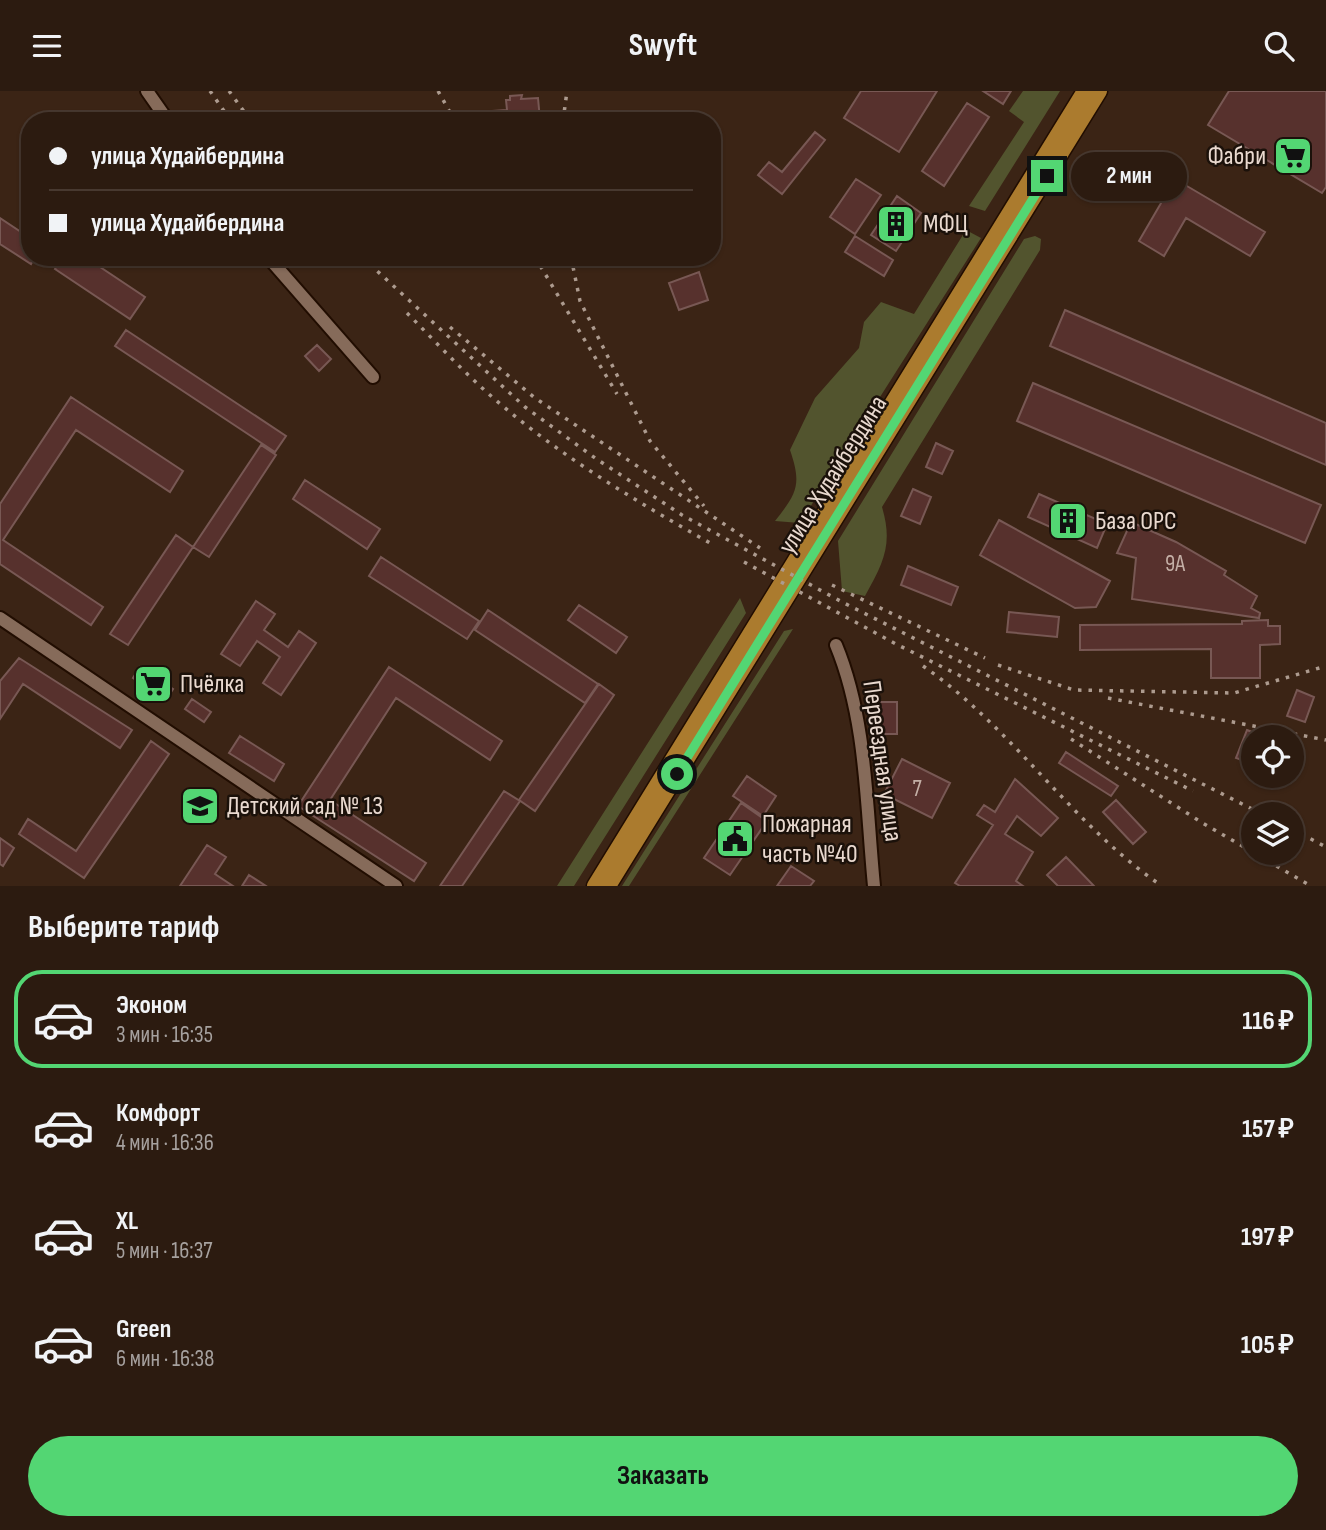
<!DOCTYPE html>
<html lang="ru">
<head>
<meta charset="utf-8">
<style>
	:root { --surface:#2c1b10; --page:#342419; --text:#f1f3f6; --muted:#a6a19f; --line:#483930; --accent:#53d673 }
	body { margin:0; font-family:"Sofia Sans Condensed",sans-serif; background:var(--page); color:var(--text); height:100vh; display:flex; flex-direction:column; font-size:26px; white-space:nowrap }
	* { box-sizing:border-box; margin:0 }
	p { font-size:23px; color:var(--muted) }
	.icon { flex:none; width:38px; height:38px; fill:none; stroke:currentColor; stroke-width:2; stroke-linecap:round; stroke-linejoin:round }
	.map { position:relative; height:795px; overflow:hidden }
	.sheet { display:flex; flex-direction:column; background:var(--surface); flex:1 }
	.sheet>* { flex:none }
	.banner { position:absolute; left:21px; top:21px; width:700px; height:154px; border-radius:28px; box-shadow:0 2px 5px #0004,0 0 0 2px var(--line); display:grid; align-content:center; height:154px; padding:0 28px; background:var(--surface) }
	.controls { position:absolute; left:1241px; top:634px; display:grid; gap:14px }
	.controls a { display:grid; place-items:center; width:63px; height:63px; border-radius:50%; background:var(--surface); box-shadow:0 2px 5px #0004,0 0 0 2px var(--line); font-size:35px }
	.end { position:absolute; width:32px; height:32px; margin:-16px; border:9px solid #53d673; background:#111; box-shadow:0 0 0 4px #111 }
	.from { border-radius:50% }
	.bubble { position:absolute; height:49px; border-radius:24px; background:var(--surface); box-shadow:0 2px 5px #0004,0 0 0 2px var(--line); font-size:23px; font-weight:700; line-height:49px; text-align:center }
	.banner b { display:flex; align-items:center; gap:24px; height:66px; font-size:26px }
	.banner b+b { border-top:2px solid var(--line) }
	.banner i { width:18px; height:18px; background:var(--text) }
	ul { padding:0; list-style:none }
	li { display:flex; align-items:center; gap:21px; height:98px; margin:0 14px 10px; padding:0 14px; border:4px solid transparent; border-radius:28px }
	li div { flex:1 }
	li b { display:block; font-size:26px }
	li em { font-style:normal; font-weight:700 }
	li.current { border-color:var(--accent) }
	li>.icon { width:63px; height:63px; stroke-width:1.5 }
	h2 { padding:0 28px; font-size:32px; line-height:84px }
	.primary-button { display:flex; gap:14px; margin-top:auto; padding:14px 28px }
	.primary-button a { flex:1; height:80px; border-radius:42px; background:var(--accent); color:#111; font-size:28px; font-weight:700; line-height:80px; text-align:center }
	header { display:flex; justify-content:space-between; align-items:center; height:91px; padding:0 28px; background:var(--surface); font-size:32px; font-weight:700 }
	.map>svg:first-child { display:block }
</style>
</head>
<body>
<header><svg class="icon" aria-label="menu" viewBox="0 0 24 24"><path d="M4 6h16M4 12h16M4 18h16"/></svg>Swyft<svg class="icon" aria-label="search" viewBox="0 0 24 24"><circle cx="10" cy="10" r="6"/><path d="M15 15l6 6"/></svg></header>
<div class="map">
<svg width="1326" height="795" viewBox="0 0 1326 795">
	<rect width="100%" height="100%" fill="#3b2415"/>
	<path fill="#52542e" d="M1023,0H1060L985,120L969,115L1024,31L1009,20Z
		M966,139L981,147L800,432L775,430C797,402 802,394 790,359L815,307L859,257L864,231L881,211L914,223Z
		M1035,145L1041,148L1040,159L882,416C893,453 884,471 865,505L842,500L838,450L1024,148Z
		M740,507L746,522L574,795H557Z
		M793,538L629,795H622L784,540Z"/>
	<path fill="#57312d" stroke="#785854" stroke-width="2" d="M861,0H937L899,61L844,27Z
		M983,0H1011L1003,13Z
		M1229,0H1326V96L1322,102L1208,34Z
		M522,4L521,8L538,7L540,29L479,30L478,21L507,19L506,9H510V5Z
		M967,12L989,26L944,95L922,80Z
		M815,41L825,49L782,103L758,84L769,71L782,81Z
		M856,88L881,104L855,143L830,126Z
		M1175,88L1265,141L1250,165L1186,127L1164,165L1139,150Z
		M897,105L921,122L896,160L871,144Z
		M0,127L30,147V166H35L31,173L0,153Z
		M855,145L893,169L884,185L845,161Z
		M63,166H85L145,206L130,228L55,178Z
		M699,181L708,209L679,219L669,192Z
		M1065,219L1326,332V374L1050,255Z
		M126,239L286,345L275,361L115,255Z
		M317,254L331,268L319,280L305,265Z
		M1033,292L1321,414L1305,452L1017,330Z
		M71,306L183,380L170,401L76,339L3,449L103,516L91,534L0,473V413Z
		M936,352L953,360L942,383L926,376Z
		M261,354L276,364L209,466L193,456Z
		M305,389L380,438L367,458L293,408Z
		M913,398L931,406L920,433L901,425Z
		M1039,403L1107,433L1097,457L1028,426Z
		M999,429L1110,490L1096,516L1075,517L980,464Z
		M1131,431L1176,451L1226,480L1224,484L1257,505L1251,517L1260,522L1259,527L1132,508L1136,467L1117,462Z
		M176,444L193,456L128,554L110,543Z
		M381,466L479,530L467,548L369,485Z
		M908,475L958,496L951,514L901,494Z
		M256,510L275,523L264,539L288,556L299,540L316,552L281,604L263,592L280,566L257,550L240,575L221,563Z
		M579,514L627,546L616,562L568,529Z
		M488,519L598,593L585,612L475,539Z
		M1009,521L1059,526L1057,546L1007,541Z
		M1268,529V535H1280V553L1260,554V587H1211V558L1080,559V534L1242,533V530Z
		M19,567L132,639L120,657L23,593L0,628V590Z
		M140,576L173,598L166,609L133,587Z
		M389,576L502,650L490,669L396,607L330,709L426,772L414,790L298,715Z
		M599,593L614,604L535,720L519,709Z
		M1297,599L1314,606L1305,631L1287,625Z
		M192,608L211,621L204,631L185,618Z
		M874,611H897V643H874Z
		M1247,639L1265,646H1253V673L1236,667Z
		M240,645L284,673L274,690L229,662Z
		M151,650L169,663L84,787L19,743L28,728L76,760Z
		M1066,661L1118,695L1111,705L1059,672Z
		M902,668L950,692L932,727L884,703Z
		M747,685L776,705L763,725L733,705Z
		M1015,688L1058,727L1041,745L1017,725L1005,743L1033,761L1016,790L1023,795H960L955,792L993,734L977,724L984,714L995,721Z
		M504,700L520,710L462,795H440Z
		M1116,709L1146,741L1133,753L1103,721Z
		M741,712L767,730L730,784L704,767Z
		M0,747L14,757L3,775L0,773Z
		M207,754L226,766L215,783L233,795H180Z
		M1066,766L1094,795H1058L1047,784Z
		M791,775L814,790L810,795H777Z
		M249,784L266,795H242Z"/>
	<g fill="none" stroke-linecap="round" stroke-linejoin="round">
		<defs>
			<path id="minor" d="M147,0L168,30
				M268,166L373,286
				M0,527L396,795
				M836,554C867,629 866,715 874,795"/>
			<path id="major" d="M595,795L1085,0
				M608,795L1099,0"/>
		</defs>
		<use href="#minor" stroke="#210d01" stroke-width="16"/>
		<use href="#major" stroke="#210d01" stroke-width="19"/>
		<use href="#minor" stroke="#866b5a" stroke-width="12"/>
		<use href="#major" stroke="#ab7b2e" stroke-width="16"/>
		<path stroke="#ad9b8f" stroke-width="3.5" stroke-dasharray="3.5 7" stroke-linecap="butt" d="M210,0L231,30
			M229,0L251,30
			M438,0L455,30
			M563,30L567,0
			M362,166L525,316L595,367L682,424L844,512L1262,723
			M535,166L617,303
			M571,166L580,210L650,350L704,415
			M407,222C431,246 455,272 480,295C547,357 630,407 710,452
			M450,236L535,307L760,457
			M744,471L896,553L1193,700
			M832,494L985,567
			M998,574L1074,599L1234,602L1326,575
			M923,575C1013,637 1072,734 1162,795
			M1108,607L1326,649
			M1071,648L1201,731L1311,795
			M1292,738L1326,756"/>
	</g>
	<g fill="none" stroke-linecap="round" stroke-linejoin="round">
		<path stroke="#53d673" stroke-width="9" d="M677,683L1047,85"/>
	</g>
	<defs>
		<symbol id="supermarket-square" viewBox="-11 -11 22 22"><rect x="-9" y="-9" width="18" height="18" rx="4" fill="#53d673" stroke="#1b110a"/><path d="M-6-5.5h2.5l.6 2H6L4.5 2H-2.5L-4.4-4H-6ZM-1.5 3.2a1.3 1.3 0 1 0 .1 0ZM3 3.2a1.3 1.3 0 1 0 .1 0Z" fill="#111"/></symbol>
		<symbol id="building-square" viewBox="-11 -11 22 22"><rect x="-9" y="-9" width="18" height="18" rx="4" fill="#53d673" stroke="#1b110a"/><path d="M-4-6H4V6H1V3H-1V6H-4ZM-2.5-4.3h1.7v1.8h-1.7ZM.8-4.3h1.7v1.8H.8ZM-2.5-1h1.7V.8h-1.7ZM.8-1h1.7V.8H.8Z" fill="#111"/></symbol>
		<symbol id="school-square" viewBox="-11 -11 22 22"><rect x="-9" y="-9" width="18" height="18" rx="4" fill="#53d673" stroke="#1b110a"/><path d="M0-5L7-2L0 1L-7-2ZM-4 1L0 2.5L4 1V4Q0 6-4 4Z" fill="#111"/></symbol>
		<symbol id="civic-square" viewBox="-11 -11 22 22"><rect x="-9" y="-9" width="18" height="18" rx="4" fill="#53d673" stroke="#1b110a"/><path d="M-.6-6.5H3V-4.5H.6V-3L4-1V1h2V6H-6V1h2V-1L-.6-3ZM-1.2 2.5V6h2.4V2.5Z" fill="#111"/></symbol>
	</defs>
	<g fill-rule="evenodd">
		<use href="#supermarket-square" x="1271" y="43" width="44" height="44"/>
		<use href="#building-square" x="874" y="111" width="44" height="44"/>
		<use href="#building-square" x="1046" y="408" width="44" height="44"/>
		<use href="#supermarket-square" x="131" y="571" width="44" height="44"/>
		<use href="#school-square" x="178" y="693" width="44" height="44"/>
		<use href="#civic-square" x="713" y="726" width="44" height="44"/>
	</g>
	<g text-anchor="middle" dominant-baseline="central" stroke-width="5" stroke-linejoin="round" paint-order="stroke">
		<g font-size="23" fill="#c4afa6">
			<text x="1175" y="473">9А</text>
			<text x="917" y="698">7</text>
		</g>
		<g font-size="26" fill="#e9d9cf" stroke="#1b110a" text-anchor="start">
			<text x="1266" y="65" text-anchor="end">Фабри</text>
			<text x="923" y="133">МФЦ</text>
			<text x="1095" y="430">База ОРС</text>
			<text x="180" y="593">Пчёлка</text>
			<text x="227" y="715">Детский сад № 13</text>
			<text x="762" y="733">Пожарная<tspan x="762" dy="30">часть №40</tspan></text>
		</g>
		<g font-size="26" fill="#e9d9cf" stroke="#1b110a">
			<text transform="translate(833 384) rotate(-58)">улица Худайбердина</text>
			<text transform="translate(882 670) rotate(82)">Переездная улица</text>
		</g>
	</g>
</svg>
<div class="controls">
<a><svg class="icon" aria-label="locate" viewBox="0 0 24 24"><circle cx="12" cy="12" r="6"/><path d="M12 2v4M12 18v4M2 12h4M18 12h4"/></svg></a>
<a><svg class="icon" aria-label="layers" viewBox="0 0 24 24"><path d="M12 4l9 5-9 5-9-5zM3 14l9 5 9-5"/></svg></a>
</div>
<i class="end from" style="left:677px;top:683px"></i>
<i class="end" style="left:1047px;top:85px"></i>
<div class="bubble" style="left:1071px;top:61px;width:116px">2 мин</div>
<div class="banner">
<b><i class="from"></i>улица Худайбердина</b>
<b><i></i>улица Худайбердина</b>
</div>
</div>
<section class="sheet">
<h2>Выберите тариф</h2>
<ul>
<li class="current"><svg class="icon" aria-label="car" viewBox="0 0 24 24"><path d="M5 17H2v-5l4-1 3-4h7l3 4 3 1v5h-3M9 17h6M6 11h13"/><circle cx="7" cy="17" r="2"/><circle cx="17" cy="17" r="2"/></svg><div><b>Эконом</b><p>3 мин · 16:35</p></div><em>116 ₽</em></li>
<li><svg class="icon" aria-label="car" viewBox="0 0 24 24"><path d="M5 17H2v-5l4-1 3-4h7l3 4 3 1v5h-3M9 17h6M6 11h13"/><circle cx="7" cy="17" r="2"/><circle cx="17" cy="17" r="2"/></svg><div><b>Комфорт</b><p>4 мин · 16:36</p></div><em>157 ₽</em></li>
<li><svg class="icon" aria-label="car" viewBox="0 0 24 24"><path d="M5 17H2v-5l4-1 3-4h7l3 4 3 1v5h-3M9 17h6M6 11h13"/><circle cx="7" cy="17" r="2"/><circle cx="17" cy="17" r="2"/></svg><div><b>XL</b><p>5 мин · 16:37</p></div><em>197 ₽</em></li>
<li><svg class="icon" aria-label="car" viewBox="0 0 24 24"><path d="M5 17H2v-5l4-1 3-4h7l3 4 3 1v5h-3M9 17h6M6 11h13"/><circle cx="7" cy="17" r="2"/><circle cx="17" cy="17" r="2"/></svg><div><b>Green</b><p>6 мин · 16:38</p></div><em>105 ₽</em></li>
</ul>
<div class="primary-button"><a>Заказать</a></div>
</section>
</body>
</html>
